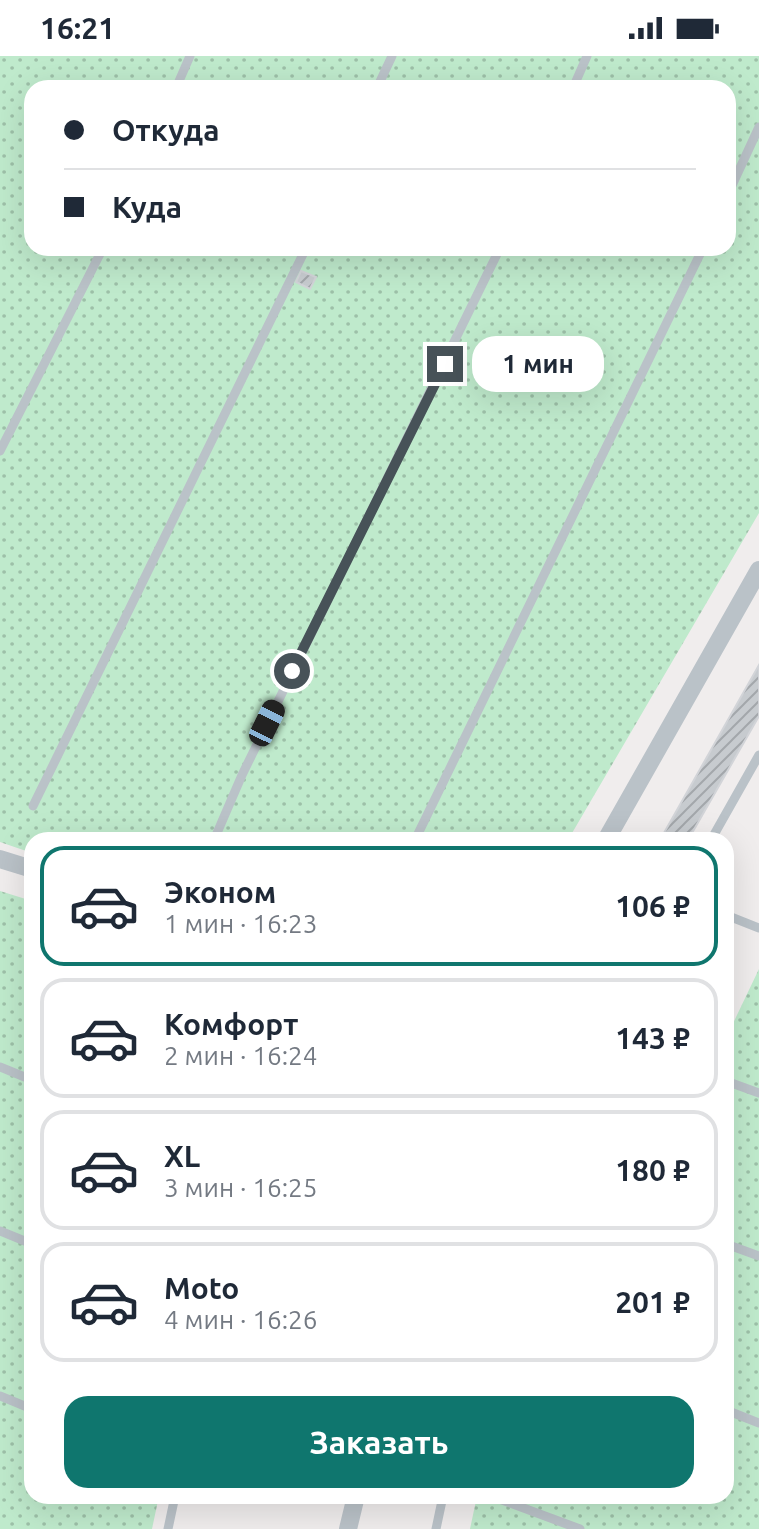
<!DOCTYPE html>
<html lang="ru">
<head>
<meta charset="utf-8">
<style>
	:root { --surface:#fff; --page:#f2f2f3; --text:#1f2937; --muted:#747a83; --line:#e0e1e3; --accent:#0f766e }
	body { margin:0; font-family:Ubuntu,sans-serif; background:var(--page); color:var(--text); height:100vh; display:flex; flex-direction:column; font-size:30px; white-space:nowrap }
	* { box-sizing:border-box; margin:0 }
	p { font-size:26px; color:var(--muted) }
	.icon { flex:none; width:44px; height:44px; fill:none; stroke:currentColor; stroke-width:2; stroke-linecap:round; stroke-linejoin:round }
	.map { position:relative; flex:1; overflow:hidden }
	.panel { position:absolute; left:24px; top:776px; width:710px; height:672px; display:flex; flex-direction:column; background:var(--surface); border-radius:24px; box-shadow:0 8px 32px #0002 }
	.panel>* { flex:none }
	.hud { position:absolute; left:24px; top:24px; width:712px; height:176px; border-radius:24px; box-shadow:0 8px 32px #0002; display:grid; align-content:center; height:176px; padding:0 40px; background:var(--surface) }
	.end { position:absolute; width:36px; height:36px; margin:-18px; border:10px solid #475258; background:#fff; box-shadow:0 0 0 4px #fff }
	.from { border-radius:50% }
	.bubble { position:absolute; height:56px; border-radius:24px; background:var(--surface); box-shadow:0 8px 32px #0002; font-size:26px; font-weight:700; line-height:56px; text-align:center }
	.car { position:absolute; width:24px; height:48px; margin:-24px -12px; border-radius:10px; box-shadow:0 0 6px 2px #0007; background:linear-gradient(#222 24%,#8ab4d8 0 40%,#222 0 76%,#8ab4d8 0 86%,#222 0) }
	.hud b { display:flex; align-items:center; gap:28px; height:76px; font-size:30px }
	.hud b+b { border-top:2px solid var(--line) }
	.hud i { width:20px; height:20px; background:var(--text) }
	ul { padding:14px 0 0; list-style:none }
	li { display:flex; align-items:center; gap:24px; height:120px; margin:0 16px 12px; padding:0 24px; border:4px solid var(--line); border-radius:24px }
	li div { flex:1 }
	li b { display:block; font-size:30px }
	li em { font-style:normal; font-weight:700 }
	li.current { border-color:var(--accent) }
	li>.icon { width:72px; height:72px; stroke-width:1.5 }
	.action { display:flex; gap:16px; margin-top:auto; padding:16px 40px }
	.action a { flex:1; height:92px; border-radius:24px; background:var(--accent); color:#fff; font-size:32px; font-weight:700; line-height:92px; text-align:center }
	.status { display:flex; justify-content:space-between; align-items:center; height:56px; padding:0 40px; background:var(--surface); direction:ltr }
	.status svg { height:22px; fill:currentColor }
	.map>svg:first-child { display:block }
</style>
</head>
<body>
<div class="status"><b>16:21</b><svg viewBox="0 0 49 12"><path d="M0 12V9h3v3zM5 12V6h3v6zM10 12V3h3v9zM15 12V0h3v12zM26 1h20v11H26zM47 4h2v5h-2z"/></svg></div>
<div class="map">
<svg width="759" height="1473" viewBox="0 0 759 1473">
	<defs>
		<pattern id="grass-dots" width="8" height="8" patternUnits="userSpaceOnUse" patternTransform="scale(2)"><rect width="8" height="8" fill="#bfeacc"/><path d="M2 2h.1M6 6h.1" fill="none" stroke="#9dc0a8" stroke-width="1.8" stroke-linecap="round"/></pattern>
		<pattern id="building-hatch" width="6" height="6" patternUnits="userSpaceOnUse" patternTransform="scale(2)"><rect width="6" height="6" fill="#c7cbcf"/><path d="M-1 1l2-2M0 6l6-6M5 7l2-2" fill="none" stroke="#a3a7ab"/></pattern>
	</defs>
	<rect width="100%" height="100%" fill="#f0eded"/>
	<path fill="url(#grass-dots)" fill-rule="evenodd" d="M0,0H759V457L568,784H32V797L0,786ZM32,32H728V192H32Z
		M0,835L32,845V1440H159L152,1473H0Z
		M759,913V1473H470L477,1440H726V982Z"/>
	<path fill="url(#building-hatch)" stroke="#d2d4d8" stroke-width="2" d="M301,215L316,221L310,233L296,226Z
		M759,609V660L688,784H660Z"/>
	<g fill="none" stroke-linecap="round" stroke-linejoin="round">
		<path stroke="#bac2c8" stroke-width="9" d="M176,32L190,0
			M377,32L392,0
			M573,32L587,0
			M728,138L759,71
			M0,395L103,192
			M33,750L306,192
			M214,784L242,719L500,192
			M415,784L703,192
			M711,784L759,699
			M726,859L759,872
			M0,1011L32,1024
			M726,1025L759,1037
			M0,1175L32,1188
			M726,1188L759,1200
			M0,1340L32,1353
			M726,1354L759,1367
			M491,1440L580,1473
			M168,1473L175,1440
			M436,1473L443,1440"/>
		<path stroke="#bac2c8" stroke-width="18" d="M606,784L759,514
			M0,803L32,813
			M348,1473L356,1440"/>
	</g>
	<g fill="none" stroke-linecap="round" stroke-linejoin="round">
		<path stroke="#475258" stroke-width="10" d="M292,615L445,308"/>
	</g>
</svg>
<i class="end from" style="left:292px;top:615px"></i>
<i class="end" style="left:445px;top:308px"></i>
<div class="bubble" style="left:472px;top:280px;width:132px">1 мин</div>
<i class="car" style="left:267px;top:667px;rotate:26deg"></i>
<div class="hud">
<b><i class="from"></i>Откуда</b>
<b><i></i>Куда</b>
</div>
<section class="panel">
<ul>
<li class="current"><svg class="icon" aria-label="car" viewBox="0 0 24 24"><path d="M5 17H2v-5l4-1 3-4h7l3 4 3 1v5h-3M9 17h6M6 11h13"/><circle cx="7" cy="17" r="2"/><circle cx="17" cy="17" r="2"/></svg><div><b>Эконом</b><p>1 мин · 16:23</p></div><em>106 ₽</em></li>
<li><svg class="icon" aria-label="car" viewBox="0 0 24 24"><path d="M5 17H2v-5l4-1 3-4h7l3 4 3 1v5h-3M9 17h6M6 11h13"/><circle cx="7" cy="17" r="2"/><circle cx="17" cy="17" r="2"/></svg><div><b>Комфорт</b><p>2 мин · 16:24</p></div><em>143 ₽</em></li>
<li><svg class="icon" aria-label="car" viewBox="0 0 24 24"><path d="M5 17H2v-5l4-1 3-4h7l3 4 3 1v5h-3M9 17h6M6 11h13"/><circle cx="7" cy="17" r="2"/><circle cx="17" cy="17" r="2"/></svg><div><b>XL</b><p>3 мин · 16:25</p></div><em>180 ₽</em></li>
<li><svg class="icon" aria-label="car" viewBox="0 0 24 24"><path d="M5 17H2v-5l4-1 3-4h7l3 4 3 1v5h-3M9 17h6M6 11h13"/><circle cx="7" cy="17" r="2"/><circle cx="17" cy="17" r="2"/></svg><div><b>Moto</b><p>4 мин · 16:26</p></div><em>201 ₽</em></li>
</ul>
<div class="action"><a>Заказать</a></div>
</section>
</div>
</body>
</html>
